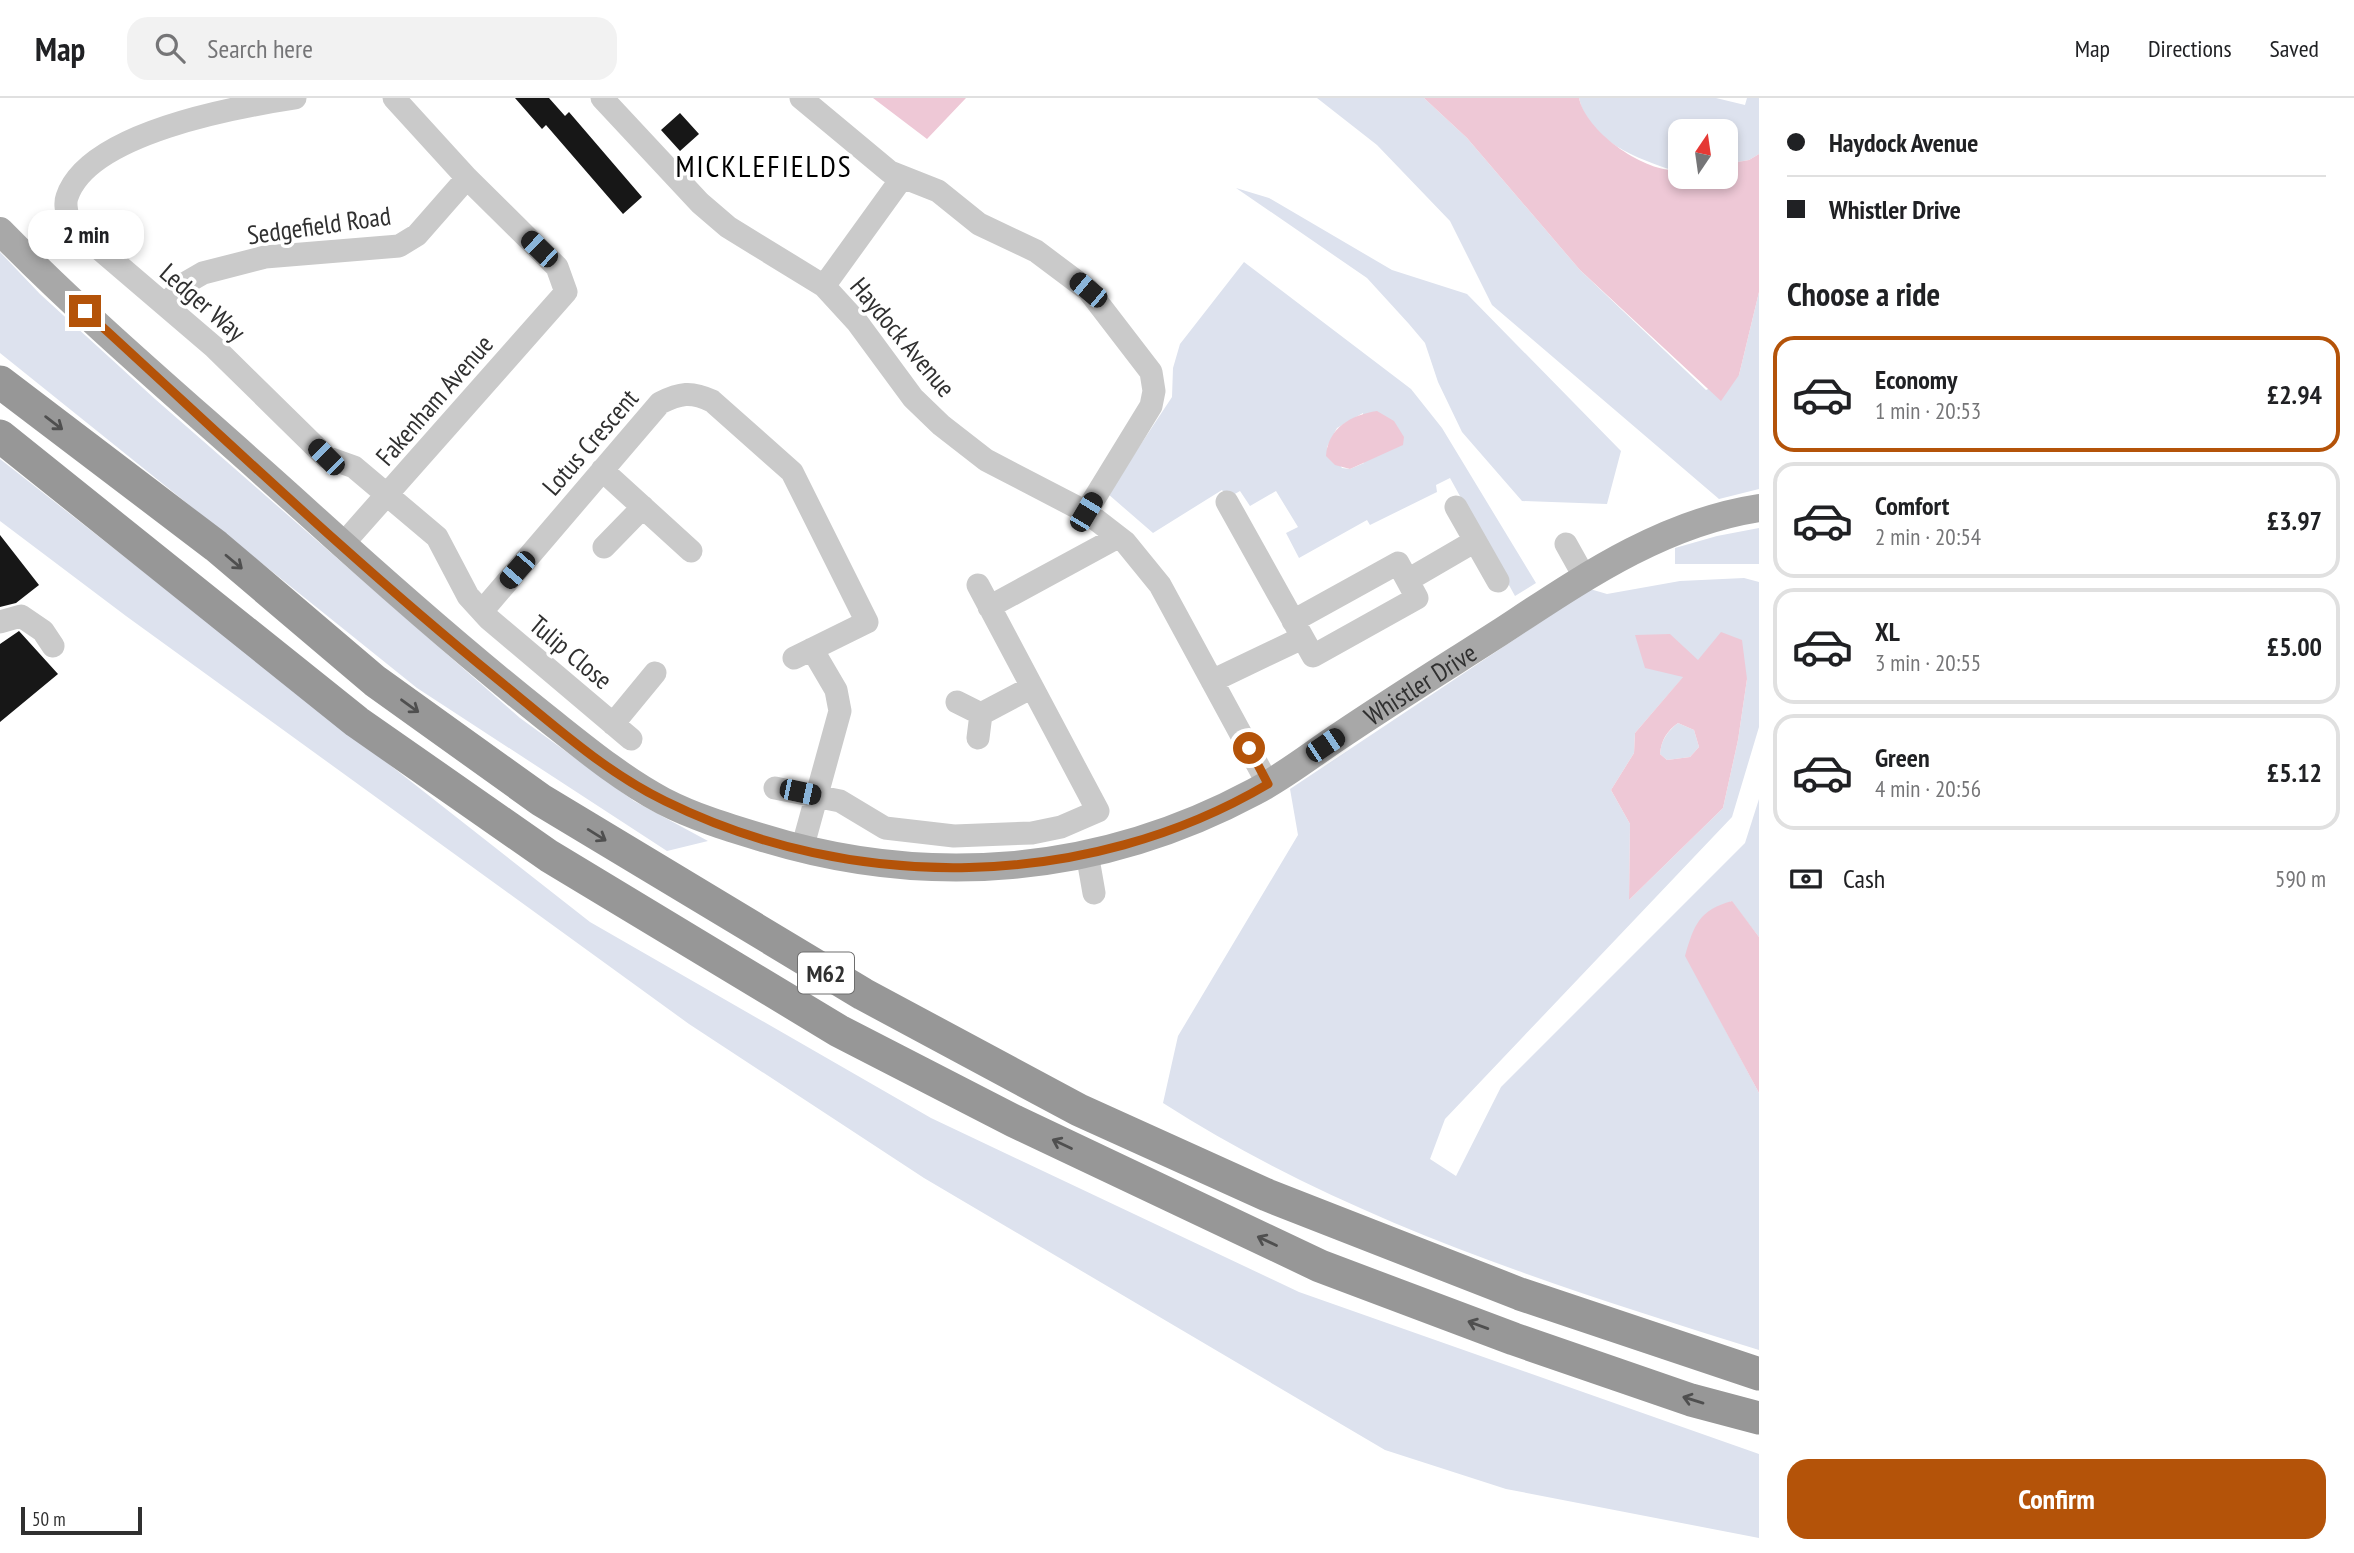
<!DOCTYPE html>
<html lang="en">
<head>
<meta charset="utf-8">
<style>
	:root { --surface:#fff; --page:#f2f2f2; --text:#202124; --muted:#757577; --line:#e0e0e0; --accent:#b45309 }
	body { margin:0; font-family:"PT Sans Narrow",sans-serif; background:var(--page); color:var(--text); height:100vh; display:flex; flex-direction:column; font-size:26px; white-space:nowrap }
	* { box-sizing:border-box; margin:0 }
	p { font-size:23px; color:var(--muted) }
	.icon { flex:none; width:38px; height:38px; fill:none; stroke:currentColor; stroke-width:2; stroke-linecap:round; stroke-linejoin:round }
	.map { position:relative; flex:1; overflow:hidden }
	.drawer { display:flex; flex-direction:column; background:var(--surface); width:595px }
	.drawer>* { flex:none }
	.top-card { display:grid; align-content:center; height:154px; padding:0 28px; background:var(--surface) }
	.needle { width:46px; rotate:13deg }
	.buttons { position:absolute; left:1668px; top:21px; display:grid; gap:14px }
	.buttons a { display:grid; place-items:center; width:70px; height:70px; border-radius:14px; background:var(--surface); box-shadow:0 4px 10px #0003; font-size:35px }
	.scale { position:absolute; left:21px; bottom:18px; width:121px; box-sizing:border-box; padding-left:7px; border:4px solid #303030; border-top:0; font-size:19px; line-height:24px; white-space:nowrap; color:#303030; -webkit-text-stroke:5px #fff; paint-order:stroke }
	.end { position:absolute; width:32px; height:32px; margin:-16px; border:9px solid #b45309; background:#fff; box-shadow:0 0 0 4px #fff }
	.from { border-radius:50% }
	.bubble { position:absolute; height:49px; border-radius:21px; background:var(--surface); box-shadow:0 4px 10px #0003; font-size:23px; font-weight:700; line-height:49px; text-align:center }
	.car { position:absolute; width:21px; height:42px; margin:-21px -10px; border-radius:9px; box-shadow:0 0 5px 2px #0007; background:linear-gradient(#222 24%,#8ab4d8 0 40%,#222 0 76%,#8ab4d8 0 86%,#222 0) }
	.top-card b { display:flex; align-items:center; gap:24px; height:66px; font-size:26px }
	.top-card b+b { border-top:2px solid var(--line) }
	.top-card i { width:18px; height:18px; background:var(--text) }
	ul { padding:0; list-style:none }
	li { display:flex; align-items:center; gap:21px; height:116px; margin:0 14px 10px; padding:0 14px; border:4px solid var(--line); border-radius:21px }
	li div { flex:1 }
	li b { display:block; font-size:26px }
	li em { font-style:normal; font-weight:700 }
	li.current { border-color:var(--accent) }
	li>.icon { width:63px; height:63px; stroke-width:1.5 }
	h2 { padding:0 28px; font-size:32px; line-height:84px }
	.pay { display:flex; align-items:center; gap:18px; height:77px; padding:0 28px; font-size:26px }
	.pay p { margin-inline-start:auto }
	.button { display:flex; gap:14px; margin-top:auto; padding:14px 28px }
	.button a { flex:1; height:80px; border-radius:21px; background:var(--accent); color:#fff; font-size:28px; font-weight:700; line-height:80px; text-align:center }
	header { display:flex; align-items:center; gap:42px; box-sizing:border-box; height:98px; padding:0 35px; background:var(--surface); border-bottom:2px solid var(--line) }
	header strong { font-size:33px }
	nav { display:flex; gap:38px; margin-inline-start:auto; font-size:24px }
	.search { width:490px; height:63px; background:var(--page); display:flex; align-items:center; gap:18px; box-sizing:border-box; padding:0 24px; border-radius:21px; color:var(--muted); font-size:26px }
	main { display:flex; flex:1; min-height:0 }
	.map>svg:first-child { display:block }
</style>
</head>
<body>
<header>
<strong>Map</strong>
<div class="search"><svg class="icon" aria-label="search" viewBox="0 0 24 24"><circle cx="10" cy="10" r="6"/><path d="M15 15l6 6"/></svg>Search here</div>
<nav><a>Map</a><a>Directions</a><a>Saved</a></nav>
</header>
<main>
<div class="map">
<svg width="1759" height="1455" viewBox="0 0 1759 1455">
	<rect width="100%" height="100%" fill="#fff"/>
	<path fill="#dde2ee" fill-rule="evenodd" d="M1317,0H1424L1467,40L1580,172L1706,292L1739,277L1759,194V391L1719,401L1492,207L1450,123L1377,47Z
		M1579,0H1716L1745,7L1747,0H1759V56L1749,62L1726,66V33H1680V72L1675,73C1638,61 1588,43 1579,0Z
		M1236,90L1269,100L1392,172L1467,196L1621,353L1607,406L1522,403L1462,334L1438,284L1425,245L1409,226L1367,180Z
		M0,154L40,196L155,301L520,620L634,703L708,743L667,753L417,590L0,255Z
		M1244,164L1411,291L1442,330L1536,485L1515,498L1450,380L1436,387L1437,394L1370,427L1367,422L1299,460L1286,435L1298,429L1276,393L1250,408L1240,393L1228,400L1222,392L1153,435L1108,396L1172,299L1173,270L1180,246ZM1363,315L1364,365L1350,371L1342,370L1327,349L1337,330Z
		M0,361L590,824L931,1020L1299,1194L1759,1356V1440L1506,1391L1385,1352L924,1080L689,926L126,518L0,423Z
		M1759,430V466H1675V450L1717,438Z
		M1744,480L1759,484V629L1732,719L1445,1021L1430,1061L1456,1078L1501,989L1745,745L1759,701V839L1731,803L1686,858L1759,995V1252C1552,1187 1347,1123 1163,1005L1178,938L1298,737L1290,691L1590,491L1607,496L1680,483ZM1698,562L1747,581L1738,642L1723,710L1629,802L1630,726L1611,692L1634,655L1635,635Z
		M1678,625L1694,632L1699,649L1690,659L1667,662L1660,656C1661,642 1667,634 1678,625Z"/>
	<path fill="#eec8d6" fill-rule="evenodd" d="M873,0H966L927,41Z
		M1424,0H1579C1586,34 1646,76 1680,72V79H1726V66L1749,62L1759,56V194L1739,277L1721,303L1580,172L1467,40Z
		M1377,313L1394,323L1404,339L1403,347L1350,371L1335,367L1326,358C1328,330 1351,317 1377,313Z
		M1721,534L1742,542L1747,581L1738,642L1723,710L1629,802L1630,726L1611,692L1634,655L1635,635L1683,579L1645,570L1635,537L1670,536L1698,562ZM1678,625L1694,632L1699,649L1690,659L1667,662L1660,656C1661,642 1667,633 1678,625Z
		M1732,803L1759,839V995L1685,858C1694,827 1699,812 1732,803Z"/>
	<path fill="#171717" d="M515,0H549L565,18L569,14L642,99L623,116L546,27L542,31Z
		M680,15L699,36L680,53L661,32Z
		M0,437L39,487L16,505L0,509Z
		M19,533L58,576L0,624V546Z"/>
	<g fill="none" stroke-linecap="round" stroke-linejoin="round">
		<path stroke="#cacaca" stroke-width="23" d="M295,0C236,9 88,35 67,99C64,107 68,117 69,125L214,249L326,359L354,369L437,439L468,498L489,521L631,641
			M602,0L700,105L728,129L824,188L857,224L913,300L941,327L986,362L1086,414L1125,444L1160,487L1268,686
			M801,0L890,74L938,93L979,126L1036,153L1088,192L1151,274L1154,293L1151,308L1086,414
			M824,188L902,80
			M166,207L184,186L203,175L265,159L399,148L417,137L467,80
			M602,372L691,453
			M1227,404L1313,558L1417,500L1398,465L1293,523
			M1456,409L1498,483
			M343,446L566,194L557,169L467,80L394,0
			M1566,446L1585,480
			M604,449L643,409
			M1408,482L1475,443
			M989,509L1118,439
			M483,512L660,305C680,295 691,293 712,303L792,374L867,524L794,560
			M0,524L21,518L43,533L53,548
			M1212,583L1302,540
			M957,604L981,616L978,640
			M981,616L1032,589
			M613,626L655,575
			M775,690L840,703L885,730L954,738L1032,735L1061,729L1098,713L978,487
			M802,751L840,613L836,592L812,551
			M1087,755L1094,795"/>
		<path stroke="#a8a8a8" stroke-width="28" id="s1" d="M0,133C97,232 205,321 307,414C384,484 462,553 544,618C582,648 620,680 663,703C694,719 727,729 760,739C927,791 1099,777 1254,694C1285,678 1312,656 1341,637C1393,602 1446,569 1499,535C1580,482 1661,425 1759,410"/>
		<path stroke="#979797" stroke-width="33" d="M0,284L216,448L375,583L541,702L863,896L1079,1012L1267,1097L1520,1196L1759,1276
			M0,338L357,624L549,758L839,933L1014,1023L1320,1168L1514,1241L1691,1302L1759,1320"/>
	</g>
	<defs><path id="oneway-shaft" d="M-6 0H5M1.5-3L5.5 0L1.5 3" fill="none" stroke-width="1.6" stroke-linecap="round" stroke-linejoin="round" transform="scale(1.75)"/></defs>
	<g stroke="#4f4f4f">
		<use href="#oneway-shaft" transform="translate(54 325) rotate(37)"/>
		<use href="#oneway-shaft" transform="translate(234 464) rotate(40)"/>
		<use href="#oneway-shaft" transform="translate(410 608) rotate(36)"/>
		<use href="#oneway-shaft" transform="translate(597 737) rotate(32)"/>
		<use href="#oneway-shaft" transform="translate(1062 1046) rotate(-155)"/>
		<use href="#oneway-shaft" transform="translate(1267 1143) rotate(-155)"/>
		<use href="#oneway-shaft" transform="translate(1478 1227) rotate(-160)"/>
		<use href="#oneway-shaft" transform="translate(1693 1302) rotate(-163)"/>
	</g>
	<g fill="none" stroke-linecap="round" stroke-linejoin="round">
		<path stroke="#b45309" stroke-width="9" d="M85,213C220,336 353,464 496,580C549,623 603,673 665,703C853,796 1087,793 1268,686L1249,650"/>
	</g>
	<g text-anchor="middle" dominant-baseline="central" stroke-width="7" stroke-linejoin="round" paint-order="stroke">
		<rect fill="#fff" stroke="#6e6e6e" stroke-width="2" x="798" y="854.5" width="56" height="41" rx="5"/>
		<g font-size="24" font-weight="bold" fill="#303030">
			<text x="826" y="875">M62</text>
		</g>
		<g font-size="26" fill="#303030" stroke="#fff">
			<text transform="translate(319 127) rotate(-8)">Sedgefield Road</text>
			<text transform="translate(203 204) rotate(41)">Ledger Way</text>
			<text transform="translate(903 239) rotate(50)">Haydock Avenue</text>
			<text transform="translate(434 302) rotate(-49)">Fakenham Avenue</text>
			<text transform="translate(590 344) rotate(-49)">Lotus Crescent</text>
			<text transform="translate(571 554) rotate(40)">Tulip Close</text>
			<text stroke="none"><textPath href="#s1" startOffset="1687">Whistler Drive</textPath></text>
		</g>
		<g font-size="30" letter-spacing="2" fill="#000" stroke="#fff">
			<text x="764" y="67">MICKLEFIELDS</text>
		</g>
	</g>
</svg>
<div class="buttons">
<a><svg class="needle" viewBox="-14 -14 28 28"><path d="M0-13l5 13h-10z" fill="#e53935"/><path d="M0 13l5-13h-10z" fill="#757577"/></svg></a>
</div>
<div class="scale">50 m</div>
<i class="end from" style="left:1249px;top:650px"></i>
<i class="end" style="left:85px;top:213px"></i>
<div class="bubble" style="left:28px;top:112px;width:116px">2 min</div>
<i class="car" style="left:539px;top:151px;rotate:314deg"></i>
<i class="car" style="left:1088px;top:192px;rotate:310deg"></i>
<i class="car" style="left:326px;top:359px;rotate:315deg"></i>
<i class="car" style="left:1086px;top:414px;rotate:31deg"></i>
<i class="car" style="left:517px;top:472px;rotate:221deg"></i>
<i class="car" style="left:1325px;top:647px;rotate:56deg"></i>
<i class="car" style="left:800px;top:694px;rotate:102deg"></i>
</div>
<section class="drawer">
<div class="top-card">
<b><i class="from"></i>Haydock Avenue</b>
<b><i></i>Whistler Drive</b>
</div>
<h2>Choose a ride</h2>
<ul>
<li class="current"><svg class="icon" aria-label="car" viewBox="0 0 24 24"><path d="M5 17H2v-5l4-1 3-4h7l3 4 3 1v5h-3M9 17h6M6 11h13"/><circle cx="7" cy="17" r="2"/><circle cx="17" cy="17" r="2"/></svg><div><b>Economy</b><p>1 min · 20:53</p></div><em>£2.94</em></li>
<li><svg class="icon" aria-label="car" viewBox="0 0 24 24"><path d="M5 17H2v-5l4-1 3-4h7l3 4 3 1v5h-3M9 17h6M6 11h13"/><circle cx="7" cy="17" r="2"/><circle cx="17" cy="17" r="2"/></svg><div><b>Comfort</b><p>2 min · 20:54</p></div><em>£3.97</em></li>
<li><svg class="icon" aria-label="car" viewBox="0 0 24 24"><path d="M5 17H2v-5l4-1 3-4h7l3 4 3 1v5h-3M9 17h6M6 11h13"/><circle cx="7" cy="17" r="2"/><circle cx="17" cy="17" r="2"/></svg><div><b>XL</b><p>3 min · 20:55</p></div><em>£5.00</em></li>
<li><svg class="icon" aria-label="car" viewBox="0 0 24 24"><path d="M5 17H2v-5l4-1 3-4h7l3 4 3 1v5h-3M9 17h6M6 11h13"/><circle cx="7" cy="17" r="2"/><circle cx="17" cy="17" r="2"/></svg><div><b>Green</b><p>4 min · 20:56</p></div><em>£5.12</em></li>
</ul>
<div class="pay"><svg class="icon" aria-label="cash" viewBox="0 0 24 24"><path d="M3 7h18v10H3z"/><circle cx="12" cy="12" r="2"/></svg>Cash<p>590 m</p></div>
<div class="button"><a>Confirm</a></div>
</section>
</main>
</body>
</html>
